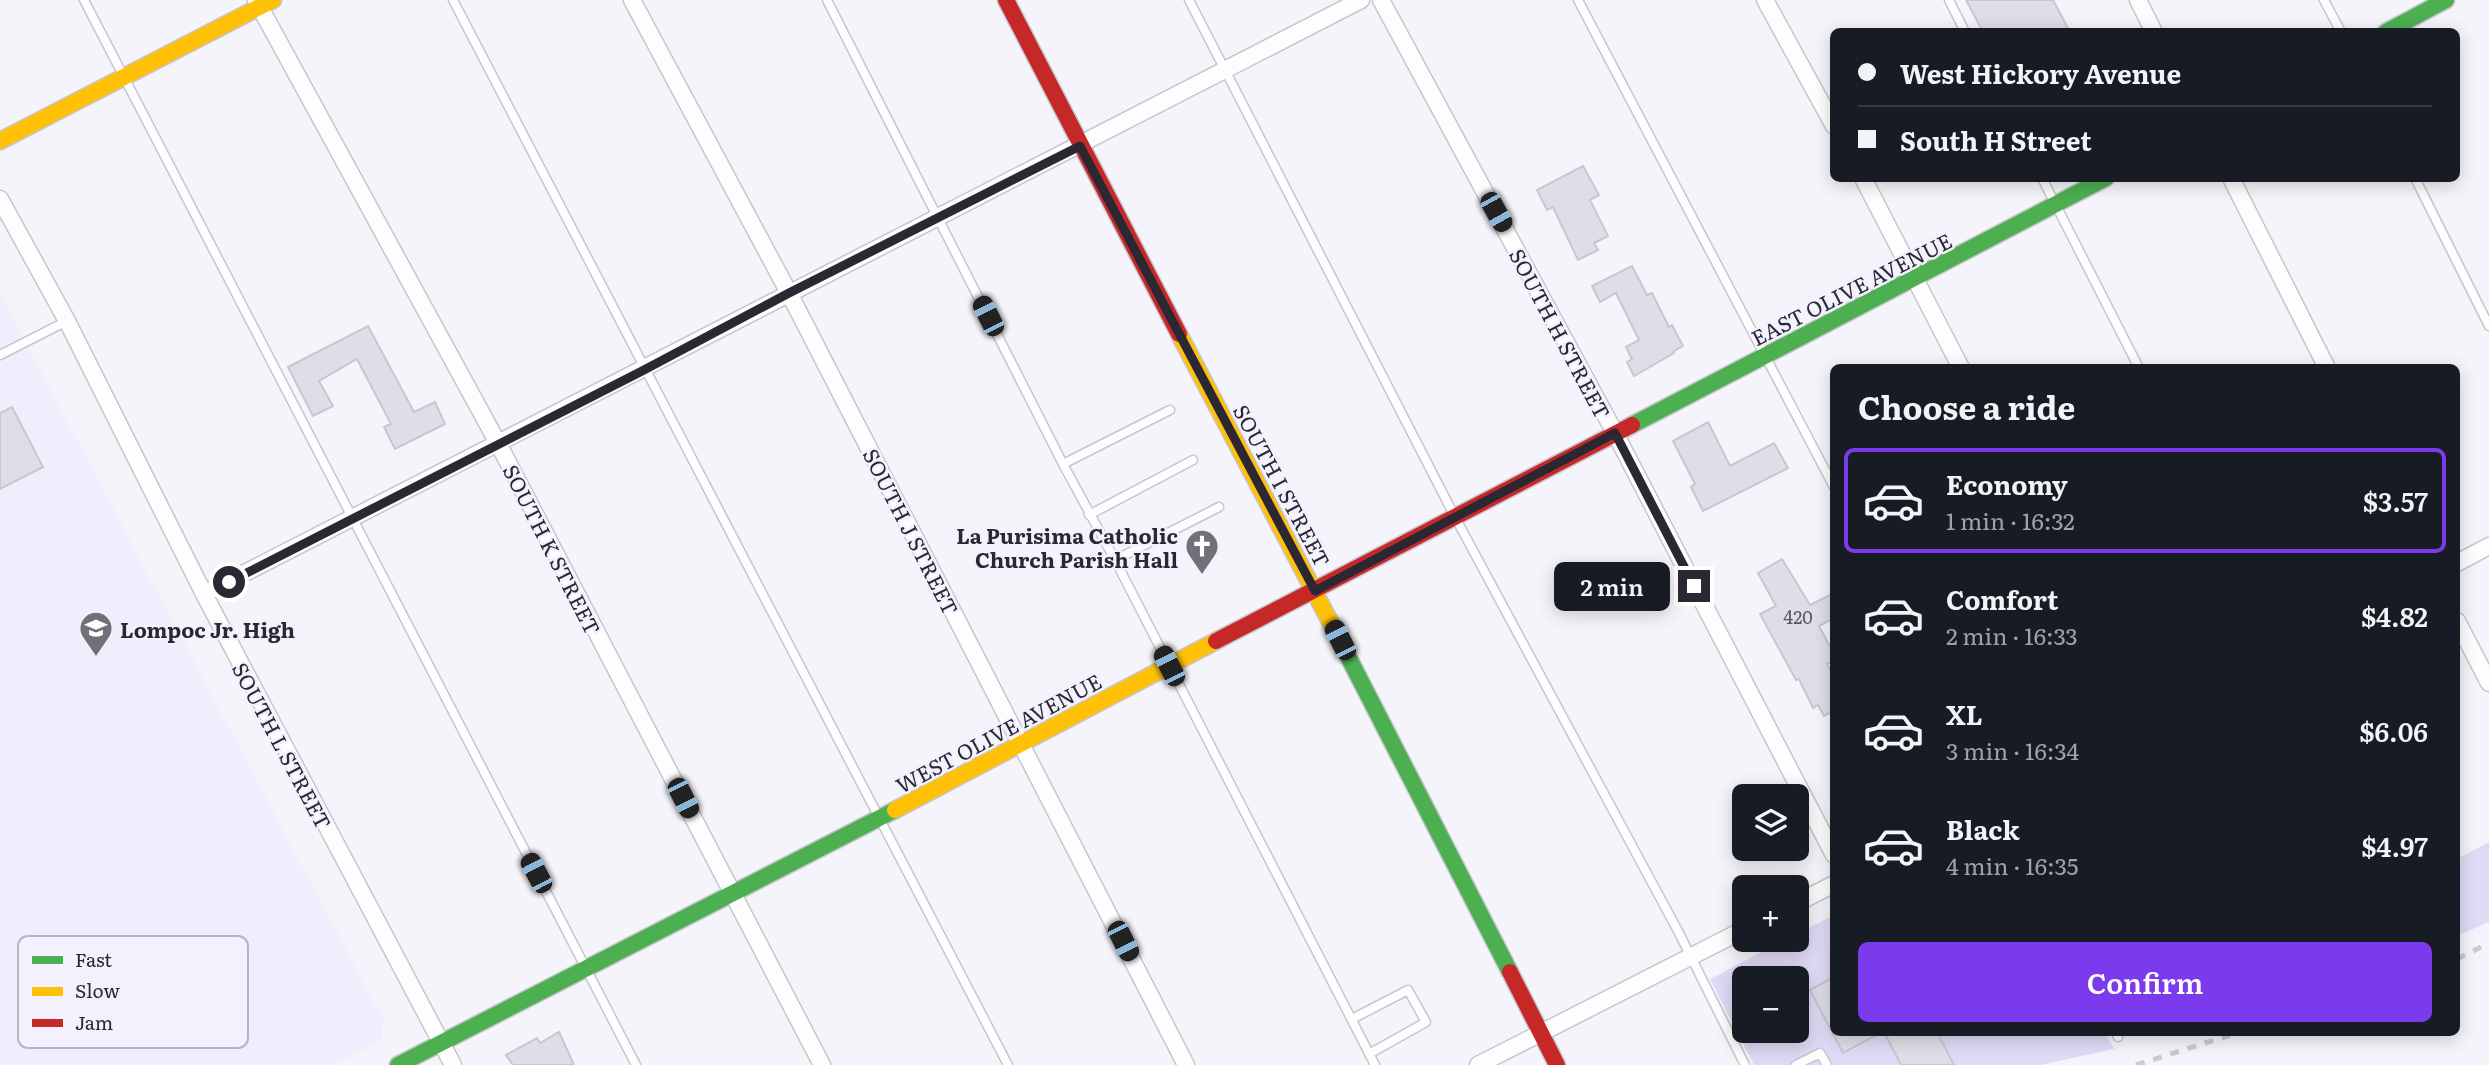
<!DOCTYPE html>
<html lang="en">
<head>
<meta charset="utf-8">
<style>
	:root { --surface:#171b24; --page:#20242c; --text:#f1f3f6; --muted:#9ea1a6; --line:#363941; --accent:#7c3aed }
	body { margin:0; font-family:Literata,serif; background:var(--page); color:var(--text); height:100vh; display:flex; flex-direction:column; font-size:26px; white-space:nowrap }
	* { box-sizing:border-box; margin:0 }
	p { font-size:23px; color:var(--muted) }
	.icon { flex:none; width:38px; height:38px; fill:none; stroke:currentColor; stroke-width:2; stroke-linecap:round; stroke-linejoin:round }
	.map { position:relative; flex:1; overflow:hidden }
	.side { position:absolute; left:1830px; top:364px; width:630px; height:672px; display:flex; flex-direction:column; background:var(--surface); border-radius:10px; box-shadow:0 4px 18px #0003 }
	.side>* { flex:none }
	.top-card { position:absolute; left:1830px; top:28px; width:630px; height:154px; border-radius:10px; box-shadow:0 4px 18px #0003; display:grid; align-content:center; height:154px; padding:0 28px; background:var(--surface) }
	.fabs { position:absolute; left:1732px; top:784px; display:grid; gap:14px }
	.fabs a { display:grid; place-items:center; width:77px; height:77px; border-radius:10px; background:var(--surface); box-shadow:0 4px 18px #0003; font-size:35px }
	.end { position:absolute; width:32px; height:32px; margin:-16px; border:9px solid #2b2834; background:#fff; box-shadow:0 0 0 4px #fff }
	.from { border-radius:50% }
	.bubble { position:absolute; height:49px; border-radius:10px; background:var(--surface); box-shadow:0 4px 18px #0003; font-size:23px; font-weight:600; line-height:49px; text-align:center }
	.car { position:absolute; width:21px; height:42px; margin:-21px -10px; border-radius:9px; box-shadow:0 0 5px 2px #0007; background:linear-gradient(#222 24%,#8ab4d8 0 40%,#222 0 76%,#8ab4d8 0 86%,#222 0) }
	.top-card b { display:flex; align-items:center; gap:24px; height:66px; font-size:26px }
	.top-card b+b { border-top:2px solid var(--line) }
	.top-card i { width:18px; height:18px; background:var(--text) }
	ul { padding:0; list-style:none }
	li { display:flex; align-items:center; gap:21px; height:105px; margin:0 14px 10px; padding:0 14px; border:4px solid transparent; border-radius:10px }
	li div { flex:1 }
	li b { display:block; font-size:26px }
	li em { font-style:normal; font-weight:600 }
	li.on { border-color:var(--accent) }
	li>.icon { width:63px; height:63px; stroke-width:1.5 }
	h2 { padding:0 28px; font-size:32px; line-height:84px }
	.button { display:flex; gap:14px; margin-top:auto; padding:14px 28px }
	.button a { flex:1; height:80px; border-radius:10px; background:var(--accent); color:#fff; font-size:28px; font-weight:600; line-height:80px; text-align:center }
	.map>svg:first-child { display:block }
</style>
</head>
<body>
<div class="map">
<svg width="2489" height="1065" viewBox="0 0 2489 1065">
	<rect width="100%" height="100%" fill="#f5f4fa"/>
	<path fill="#f0edfc" d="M0,294L384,1021L380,1041L333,1065H0Z"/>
	<path fill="#e1daf7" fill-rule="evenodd" d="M2489,842V922L2457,936V859Z
		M1834,915V1032L2105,1033L2114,1049L2041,1065H1754L1710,979L1785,940H1797V934ZM1745,978H1797V1031H1745Z"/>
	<path fill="#dfdde7" stroke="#c8c6cf" stroke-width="2" d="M1966,0H2053L2070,32H1983Z
		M1583,166L1599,195L1590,200L1608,236L1594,243L1598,250L1578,260L1553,207L1547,210L1537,190Z
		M1632,266L1647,295L1652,293L1669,327L1672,325L1683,346L1674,351V353L1634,376L1627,362L1632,359L1626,347L1639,340L1616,293L1600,302L1592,286Z
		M368,326L414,412L435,402L445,424L395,449L384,427L391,424L357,359L319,381L333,406L313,416L288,367Z
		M12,407L43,467L0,489V413Z
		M1708,422L1730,466L1774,443L1788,468L1703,511L1691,487L1695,484L1673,441Z
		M1782,559L1810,605L1834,593V618L1819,626L1834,654V661L1827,664L1834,678V711L1824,716L1818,705L1813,708L1799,679L1796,680L1760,614L1776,606L1758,573Z
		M1834,977V1032H1882L1843,1053L1810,990Z
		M559,1032L574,1065H513L506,1055L537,1038L540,1043Z
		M1884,1032H1937L1954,1065H1901Z"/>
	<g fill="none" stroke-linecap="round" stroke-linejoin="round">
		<defs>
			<path id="lane" d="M84,0L636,1065
				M453,0L1008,1065
				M827,0L1063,464L1115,560L1375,1065
				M1189,0L1455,517L1678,931L1745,1065
				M1578,0L1834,487
				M1949,0L1965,32
				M2324,0L2341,32
				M2042,178L2139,368
				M2415,178L2489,326
				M0,355L67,321
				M1063,464L1170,410
				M1089,515L1193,460
				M1115,560L1219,507
				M1352,1019L1408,990L1426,1022L1369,1054
				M2116,1032L2118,1037
				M1796,1065L1820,1053L1827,1065"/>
			<path id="street" d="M256,0L499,445L822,1065
				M632,0L789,293L1186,1065
				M1381,0L1615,433L1834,855
				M1765,0L1834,126
				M2138,0L2154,32
				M1863,178L1961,368
				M2231,178L2327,368
				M0,199L67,321L204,594L453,1065
				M2457,563L2489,546
				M204,594L1361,0
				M2457,621L2489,683
				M1797,903L1834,884
				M1478,1065L1745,929"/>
			<path id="fast" d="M2386,32L2446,0
				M1632,425L2106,178
				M1335,631L1510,972
				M398,1065L895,810"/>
			<path id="slow" d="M0,141L273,0
				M1179,334L1335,631
				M895,810L1216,641"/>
			<path id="jam" d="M1006,0L1179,334
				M1216,641L1632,425
				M1510,972L1557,1065"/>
		</defs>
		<use href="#lane" stroke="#c7c5ce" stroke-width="11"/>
		<use href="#street" stroke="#c7c5ce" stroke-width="19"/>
		<use href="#fast" stroke="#c7c5ce" stroke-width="19"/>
		<use href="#slow" stroke="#c7c5ce" stroke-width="19"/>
		<use href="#jam" stroke="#c7c5ce" stroke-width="19"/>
		<path stroke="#e1e0e2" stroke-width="3.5" stroke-dasharray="2 5" stroke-linecap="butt" d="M2457,926L2489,912
			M1761,940L1781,978
			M1797,1009L1815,1042"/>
		<use href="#lane" stroke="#fefdfe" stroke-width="8"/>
		<use href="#street" stroke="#fefdfe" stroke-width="16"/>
		<use href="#fast" stroke="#4caf50" stroke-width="16"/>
		<use href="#slow" stroke="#ffc107" stroke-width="16"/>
		<use href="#jam" stroke="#c62828" stroke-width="16"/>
		<path stroke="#cbcbcd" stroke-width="5" stroke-dasharray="9 9" stroke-linecap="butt" d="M2457,959L2489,943
			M2136,1065L2240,1032"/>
	</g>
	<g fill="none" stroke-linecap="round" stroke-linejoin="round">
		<path stroke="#2b2834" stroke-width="9" d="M229,582L644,370L789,293L1080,146L1315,591L1615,433L1694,586"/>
	</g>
	<defs>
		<symbol id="church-pin" viewBox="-11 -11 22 30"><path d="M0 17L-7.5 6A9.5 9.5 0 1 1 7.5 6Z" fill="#726f79" stroke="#f3f1fd"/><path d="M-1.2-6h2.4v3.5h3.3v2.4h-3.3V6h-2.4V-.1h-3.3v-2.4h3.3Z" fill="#fff"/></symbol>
		<symbol id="school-pin" viewBox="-11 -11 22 30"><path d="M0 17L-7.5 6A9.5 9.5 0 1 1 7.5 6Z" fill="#726f79" stroke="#f3f1fd"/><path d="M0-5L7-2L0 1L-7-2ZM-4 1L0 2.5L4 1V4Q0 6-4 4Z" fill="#fff"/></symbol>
	</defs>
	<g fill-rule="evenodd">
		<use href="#church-pin" x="1183" y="527" width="38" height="52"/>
		<use href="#school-pin" x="77" y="609" width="38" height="52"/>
	</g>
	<g text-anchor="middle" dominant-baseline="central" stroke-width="5" stroke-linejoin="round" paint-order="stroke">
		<g font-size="18" fill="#5b5864">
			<text x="1798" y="616">420</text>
		</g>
		<g font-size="21" fill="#2b2834" stroke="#f3f1fd">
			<text transform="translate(1851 288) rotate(-27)">EAST OLIVE AVENUE</text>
			<text transform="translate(1561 333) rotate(62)">SOUTH H STREET</text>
			<text transform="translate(1283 485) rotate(62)">SOUTH I STREET</text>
			<text transform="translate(912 531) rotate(63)">SOUTH J STREET</text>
			<text transform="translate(553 549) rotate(63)">SOUTH K STREET</text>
			<text transform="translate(998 732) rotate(-28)">WEST OLIVE AVENUE</text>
			<text transform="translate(283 745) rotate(62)">SOUTH L STREET</text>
		</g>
		<g font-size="21" font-weight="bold" fill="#2b2834" stroke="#f3f1fd" text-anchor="end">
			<text x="1178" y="534">La Purisima Catholic<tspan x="1178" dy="24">Church Parish Hall</tspan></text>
			<text x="120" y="628" text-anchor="start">Lompoc Jr. High</text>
		</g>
	</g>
	<rect x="18" y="936" width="230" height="112" rx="10" fill="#f3f1fd" stroke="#b7b5c1" stroke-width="2"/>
	<rect x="32" y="956" width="31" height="8" fill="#4caf50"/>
	<rect x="32" y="987" width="31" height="9" fill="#ffc107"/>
	<rect x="32" y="1019" width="31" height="8" fill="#c62828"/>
	<g font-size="19" fill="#2b2834">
		<text x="75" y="967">Fast</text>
		<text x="75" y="998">Slow</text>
		<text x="75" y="1030">Jam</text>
	</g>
</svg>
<div class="fabs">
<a><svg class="icon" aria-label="layers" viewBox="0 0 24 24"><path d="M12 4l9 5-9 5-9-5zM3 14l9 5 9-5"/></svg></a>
<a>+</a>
<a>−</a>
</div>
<i class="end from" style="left:229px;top:582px"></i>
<i class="end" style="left:1694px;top:586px"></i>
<div class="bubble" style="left:1554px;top:562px;width:116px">2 min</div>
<i class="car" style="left:1496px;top:212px;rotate:151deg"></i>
<i class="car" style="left:988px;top:316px;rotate:333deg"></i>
<i class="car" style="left:1340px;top:640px;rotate:333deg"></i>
<i class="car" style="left:1169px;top:666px;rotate:333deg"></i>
<i class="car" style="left:683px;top:798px;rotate:153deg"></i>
<i class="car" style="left:536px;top:873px;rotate:332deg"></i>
<i class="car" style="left:1123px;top:941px;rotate:153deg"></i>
<div class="top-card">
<b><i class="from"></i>West Hickory Avenue</b>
<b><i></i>South H Street</b>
</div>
<section class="side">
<h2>Choose a ride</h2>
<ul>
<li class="on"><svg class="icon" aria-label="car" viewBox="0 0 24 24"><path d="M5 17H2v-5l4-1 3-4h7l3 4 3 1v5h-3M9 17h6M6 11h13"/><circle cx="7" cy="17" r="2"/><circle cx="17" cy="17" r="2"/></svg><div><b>Economy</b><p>1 min · 16:32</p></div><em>$3.57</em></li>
<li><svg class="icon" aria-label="car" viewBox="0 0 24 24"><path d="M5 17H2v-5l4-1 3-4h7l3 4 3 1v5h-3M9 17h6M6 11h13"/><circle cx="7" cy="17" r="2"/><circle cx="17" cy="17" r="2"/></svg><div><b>Comfort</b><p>2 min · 16:33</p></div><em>$4.82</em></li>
<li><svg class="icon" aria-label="car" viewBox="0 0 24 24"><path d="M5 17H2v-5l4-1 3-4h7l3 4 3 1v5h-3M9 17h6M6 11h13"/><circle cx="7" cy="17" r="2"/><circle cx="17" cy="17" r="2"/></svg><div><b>XL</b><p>3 min · 16:34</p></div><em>$6.06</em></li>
<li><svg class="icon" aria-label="car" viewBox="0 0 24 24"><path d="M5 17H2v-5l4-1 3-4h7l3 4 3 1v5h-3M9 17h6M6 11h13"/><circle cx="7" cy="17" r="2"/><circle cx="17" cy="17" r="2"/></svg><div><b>Black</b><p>4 min · 16:35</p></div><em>$4.97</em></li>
</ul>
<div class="button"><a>Confirm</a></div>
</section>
</div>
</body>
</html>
